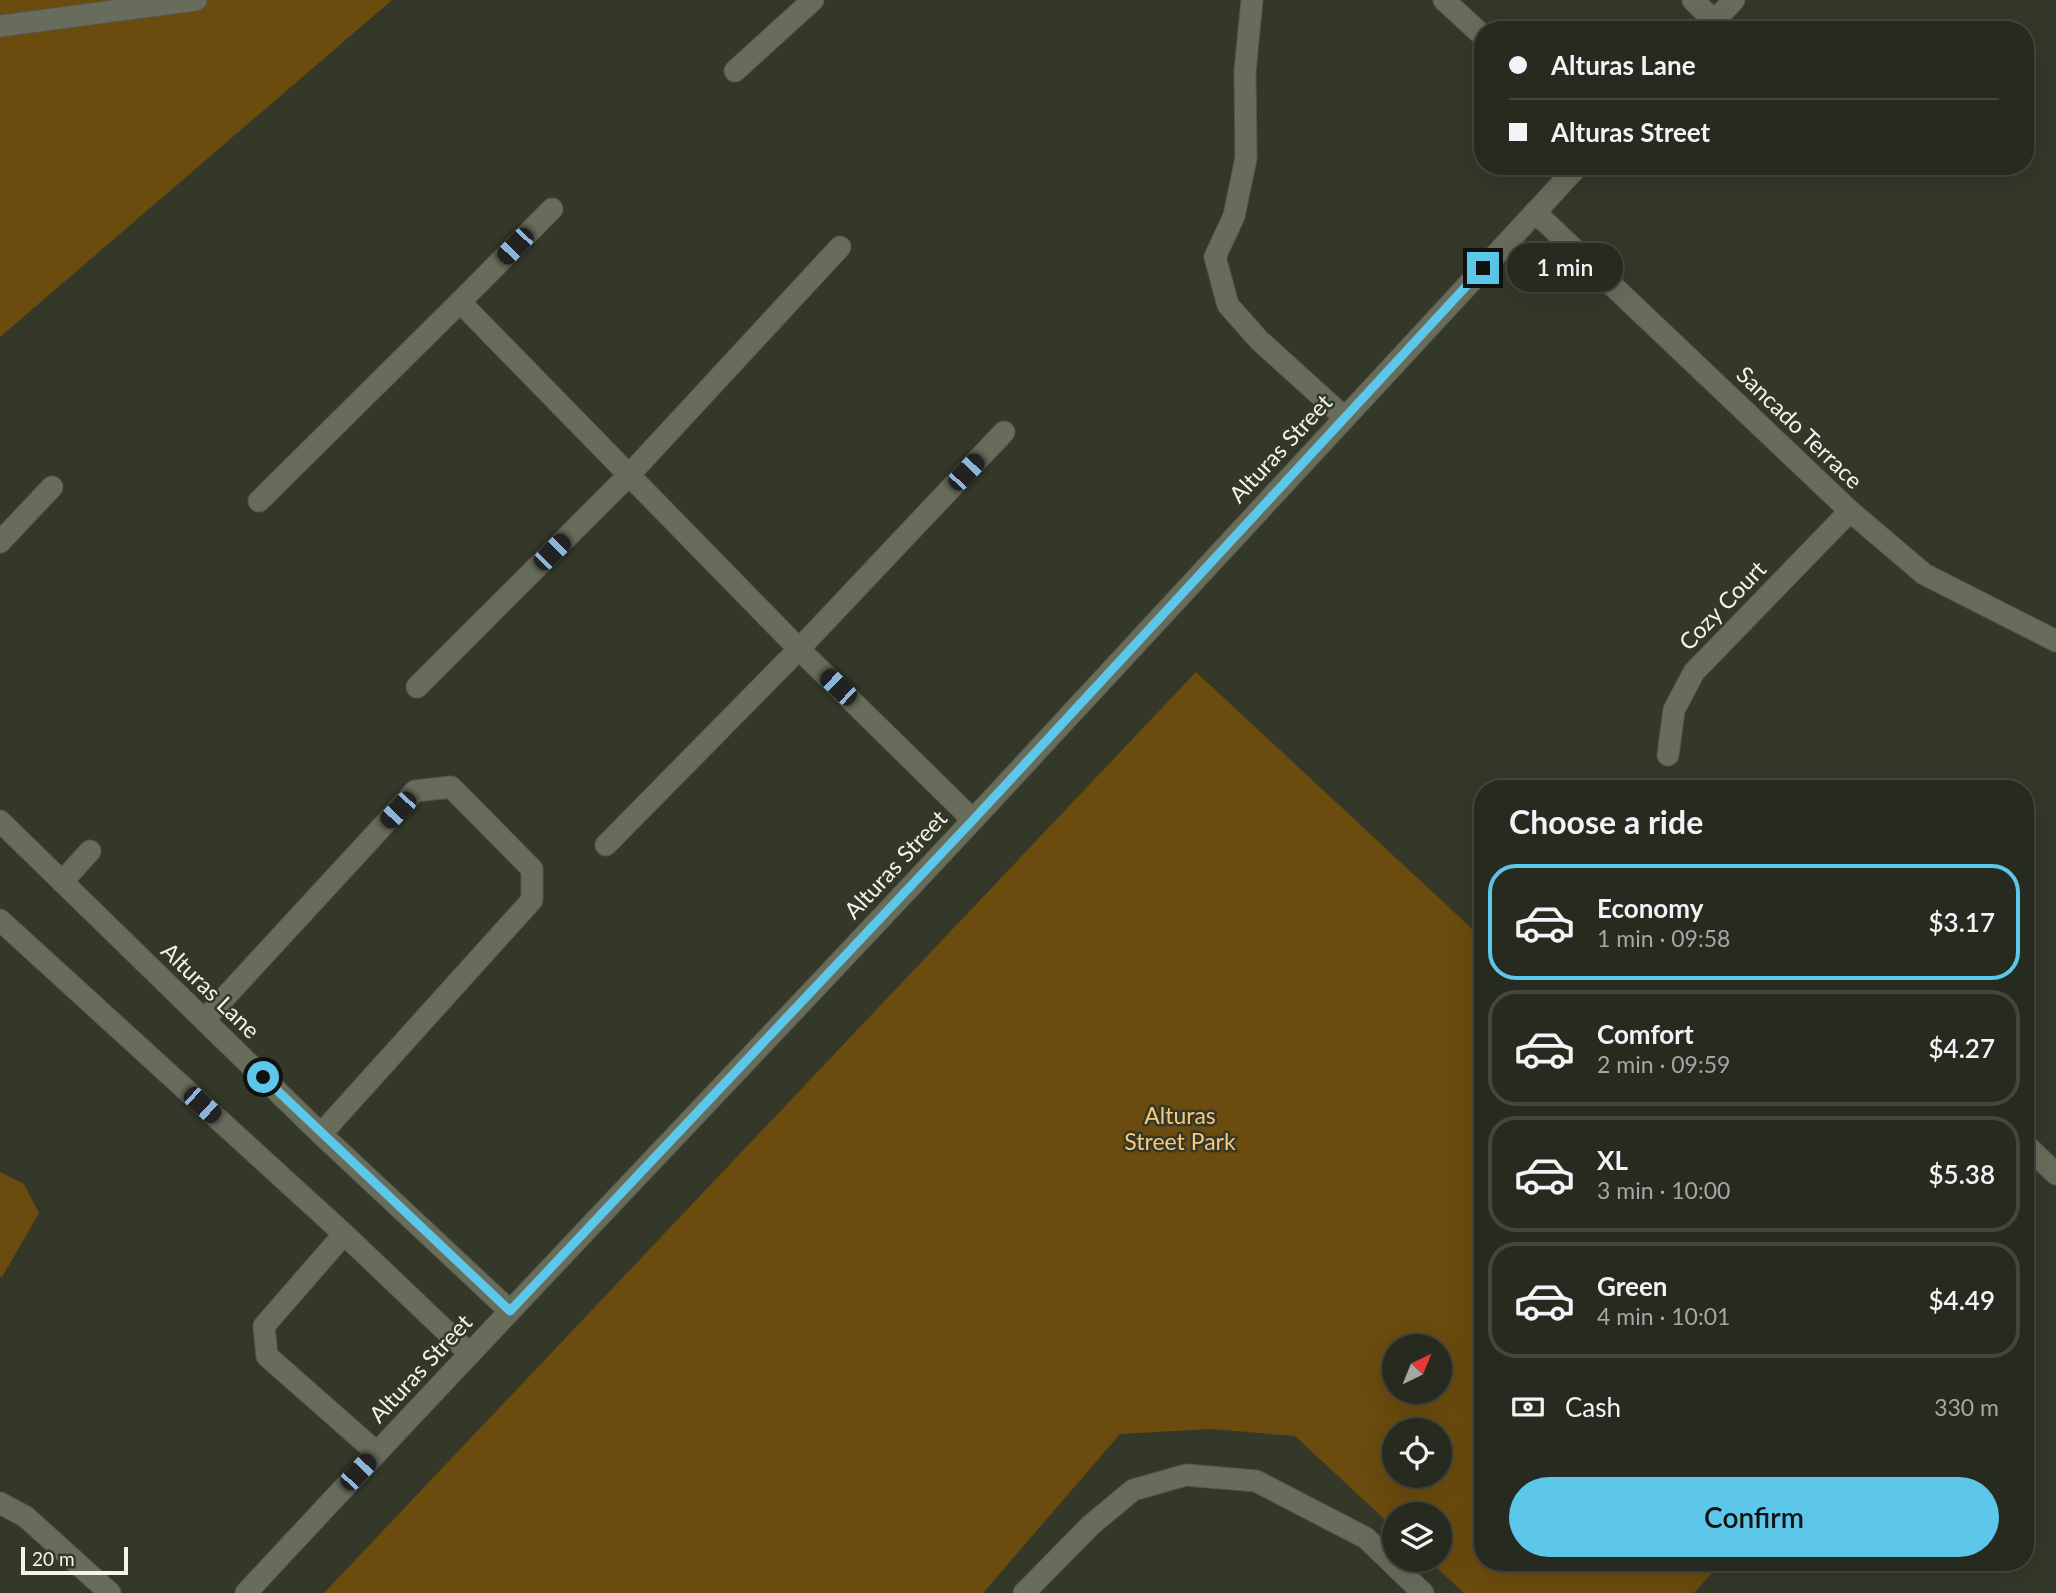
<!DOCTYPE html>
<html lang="en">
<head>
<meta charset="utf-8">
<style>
	:root { --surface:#272a1f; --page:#33362c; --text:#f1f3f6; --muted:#a4a7a4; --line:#43463d; --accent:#5cc7e8 }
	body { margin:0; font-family:Lato,sans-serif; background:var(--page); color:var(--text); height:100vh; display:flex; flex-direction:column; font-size:26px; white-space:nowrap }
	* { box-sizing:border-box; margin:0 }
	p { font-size:23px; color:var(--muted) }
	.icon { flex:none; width:38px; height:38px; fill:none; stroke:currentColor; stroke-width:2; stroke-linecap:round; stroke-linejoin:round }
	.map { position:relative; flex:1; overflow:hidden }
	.details { position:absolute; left:1474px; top:780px; width:560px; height:791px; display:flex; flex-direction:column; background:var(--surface); border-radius:28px; box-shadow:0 7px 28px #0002,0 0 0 2px var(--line) }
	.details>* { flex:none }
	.banner { position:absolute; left:1474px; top:21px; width:560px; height:154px; border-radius:28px; box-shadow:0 7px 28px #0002,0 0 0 2px var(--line); display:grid; align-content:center; height:154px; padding:0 35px; background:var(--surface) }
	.needle { width:46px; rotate:43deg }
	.buttons { position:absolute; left:1382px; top:1334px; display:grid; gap:14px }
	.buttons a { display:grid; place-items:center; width:70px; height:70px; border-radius:50%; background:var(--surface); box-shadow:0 7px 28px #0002,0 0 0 2px var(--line); font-size:35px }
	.scale { position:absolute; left:21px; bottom:18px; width:107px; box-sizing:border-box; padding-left:7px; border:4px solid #f3f5eb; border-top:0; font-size:19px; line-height:24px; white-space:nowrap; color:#f3f5eb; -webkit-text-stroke:5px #343829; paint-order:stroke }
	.end { position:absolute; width:32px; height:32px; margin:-16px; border:9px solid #5cc7e8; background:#111; box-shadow:0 0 0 4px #111 }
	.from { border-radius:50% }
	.bubble { position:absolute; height:49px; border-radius:24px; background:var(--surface); box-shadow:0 7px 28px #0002,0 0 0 2px var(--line); font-size:23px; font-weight:600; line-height:49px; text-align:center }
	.car { position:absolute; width:21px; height:42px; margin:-21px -10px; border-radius:9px; box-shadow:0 0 5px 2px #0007; background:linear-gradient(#222 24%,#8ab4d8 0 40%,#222 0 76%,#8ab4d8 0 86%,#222 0) }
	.banner b { display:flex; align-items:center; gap:24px; height:66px; font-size:26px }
	.banner b+b { border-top:2px solid var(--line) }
	.banner i { width:18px; height:18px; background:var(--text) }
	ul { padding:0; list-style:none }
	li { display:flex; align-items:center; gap:21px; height:116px; margin:0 14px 10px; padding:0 21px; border:4px solid var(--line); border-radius:28px }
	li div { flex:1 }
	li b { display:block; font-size:26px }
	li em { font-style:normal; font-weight:600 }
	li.on { border-color:var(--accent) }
	li>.icon { width:63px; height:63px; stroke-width:1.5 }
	h2 { padding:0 35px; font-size:32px; line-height:84px }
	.pay { display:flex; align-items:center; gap:18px; height:77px; padding:0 35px; font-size:26px }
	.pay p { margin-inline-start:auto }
	.button { display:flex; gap:14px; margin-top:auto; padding:14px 35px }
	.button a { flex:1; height:80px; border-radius:42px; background:var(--accent); color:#111; font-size:28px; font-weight:600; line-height:80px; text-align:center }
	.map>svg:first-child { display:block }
</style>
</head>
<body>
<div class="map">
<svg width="2056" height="1593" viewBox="0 0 2056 1593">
	<rect width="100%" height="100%" fill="#343829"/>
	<path fill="#6b4b0e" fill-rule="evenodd" d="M0,0H392L0,337Z
		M1196,672L1482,938V1563H1721L1694,1593H1464L1427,1559H1440V1514H1395V1529L1295,1436L1211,1429L1120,1434L983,1593H324ZM1395,1346H1440V1391H1395ZM1395,1430H1440V1475H1395Z
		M0,1172L24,1184L39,1213L2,1277L0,1276Z"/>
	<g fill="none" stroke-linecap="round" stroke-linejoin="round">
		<defs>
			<path id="minor" d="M1252,0L1245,71L1246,158L1234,216L1215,257L1228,305L1259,340L1344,417
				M1444,0L1482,35
				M1693,0L1714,21
				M0,26L196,0
				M1706,30L1734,0
				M735,71L813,0
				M1535,212L1850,511L1924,574L2056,641
				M460,302L552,209
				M259,501L460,302L799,649L973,820
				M0,542L52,487
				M417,687L629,475L840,247
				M1668,755L1674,710L1694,672L1850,511
				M0,821L321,1134L510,1311
				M606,845L799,649L1004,432
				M62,882L90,851
				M0,920L344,1234L470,1354
				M204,1020L415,791L451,787L532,869V900L321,1134
				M2025,1144L2056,1174
				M344,1234L264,1326L267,1356L376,1452
				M0,1503L26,1517L110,1593
				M246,1593C486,1334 731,1079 972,821C1175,604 1375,384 1578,166
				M1024,1593L1091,1525L1133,1490L1186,1475L1256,1481L1366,1538L1423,1593"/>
		</defs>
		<use href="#minor" stroke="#54574a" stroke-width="23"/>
		<use href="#minor" stroke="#686c5b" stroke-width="21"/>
	</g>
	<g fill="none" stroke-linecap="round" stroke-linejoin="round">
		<path stroke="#5cc7e8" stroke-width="9" d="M263,1077L510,1311L973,820L1483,268"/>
	</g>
	<g text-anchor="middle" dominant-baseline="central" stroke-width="5" stroke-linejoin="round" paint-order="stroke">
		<g font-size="23" fill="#f3f5eb" stroke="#343829">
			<text transform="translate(1800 427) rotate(44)">Sancado Terrace</text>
			<text transform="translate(1280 448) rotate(-47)">Alturas Street</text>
			<text transform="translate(1722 605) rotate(-46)">Cozy Court</text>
			<text transform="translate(895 864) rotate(-47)">Alturas Street</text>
			<text transform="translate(211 990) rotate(44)">Alturas Lane</text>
			<text transform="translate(420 1368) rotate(-47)">Alturas Street</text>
		</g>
		<g font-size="23" fill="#fac87a" stroke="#343829">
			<text x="1180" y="1115">Alturas<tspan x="1180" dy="26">Street Park</tspan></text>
		</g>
	</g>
</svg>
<div class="buttons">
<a><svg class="needle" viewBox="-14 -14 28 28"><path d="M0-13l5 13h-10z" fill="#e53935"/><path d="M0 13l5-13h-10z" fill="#a4a7a4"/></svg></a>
<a><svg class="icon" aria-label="locate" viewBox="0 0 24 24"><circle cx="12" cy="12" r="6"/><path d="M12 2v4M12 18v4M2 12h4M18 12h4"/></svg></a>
<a><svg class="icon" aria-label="layers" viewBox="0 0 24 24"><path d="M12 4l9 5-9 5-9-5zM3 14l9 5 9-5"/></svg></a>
</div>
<div class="scale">20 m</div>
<i class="end from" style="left:263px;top:1077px"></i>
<i class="end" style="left:1483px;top:268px"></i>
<div class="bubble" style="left:1507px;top:243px;width:116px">1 min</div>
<i class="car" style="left:515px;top:246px;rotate:224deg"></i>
<i class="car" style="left:966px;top:472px;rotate:43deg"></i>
<i class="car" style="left:552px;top:552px;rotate:45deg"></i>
<i class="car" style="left:838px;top:687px;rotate:314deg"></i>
<i class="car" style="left:398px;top:810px;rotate:223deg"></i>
<i class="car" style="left:202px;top:1105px;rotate:132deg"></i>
<i class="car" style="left:358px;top:1472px;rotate:43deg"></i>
<div class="banner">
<b><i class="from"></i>Alturas Lane</b>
<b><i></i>Alturas Street</b>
</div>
<section class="details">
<h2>Choose a ride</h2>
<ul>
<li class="on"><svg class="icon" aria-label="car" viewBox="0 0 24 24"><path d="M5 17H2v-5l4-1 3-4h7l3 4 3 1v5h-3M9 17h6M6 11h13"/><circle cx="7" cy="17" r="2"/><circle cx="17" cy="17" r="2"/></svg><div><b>Economy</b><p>1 min · 09:58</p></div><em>$3.17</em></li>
<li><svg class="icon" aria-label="car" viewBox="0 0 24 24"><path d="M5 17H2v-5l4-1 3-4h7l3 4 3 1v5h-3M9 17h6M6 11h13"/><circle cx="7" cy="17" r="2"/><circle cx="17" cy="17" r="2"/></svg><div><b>Comfort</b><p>2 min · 09:59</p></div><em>$4.27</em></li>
<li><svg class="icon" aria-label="car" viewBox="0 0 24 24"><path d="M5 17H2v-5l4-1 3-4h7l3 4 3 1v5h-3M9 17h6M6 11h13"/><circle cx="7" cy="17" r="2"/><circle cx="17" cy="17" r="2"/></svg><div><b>XL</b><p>3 min · 10:00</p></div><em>$5.38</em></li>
<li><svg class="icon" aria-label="car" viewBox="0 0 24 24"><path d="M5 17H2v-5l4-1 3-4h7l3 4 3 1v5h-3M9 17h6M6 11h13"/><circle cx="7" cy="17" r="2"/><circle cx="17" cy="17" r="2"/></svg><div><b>Green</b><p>4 min · 10:01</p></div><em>$4.49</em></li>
</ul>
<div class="pay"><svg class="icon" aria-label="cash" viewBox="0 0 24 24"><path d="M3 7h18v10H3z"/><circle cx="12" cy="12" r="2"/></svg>Cash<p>330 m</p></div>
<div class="button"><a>Confirm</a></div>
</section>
</div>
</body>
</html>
